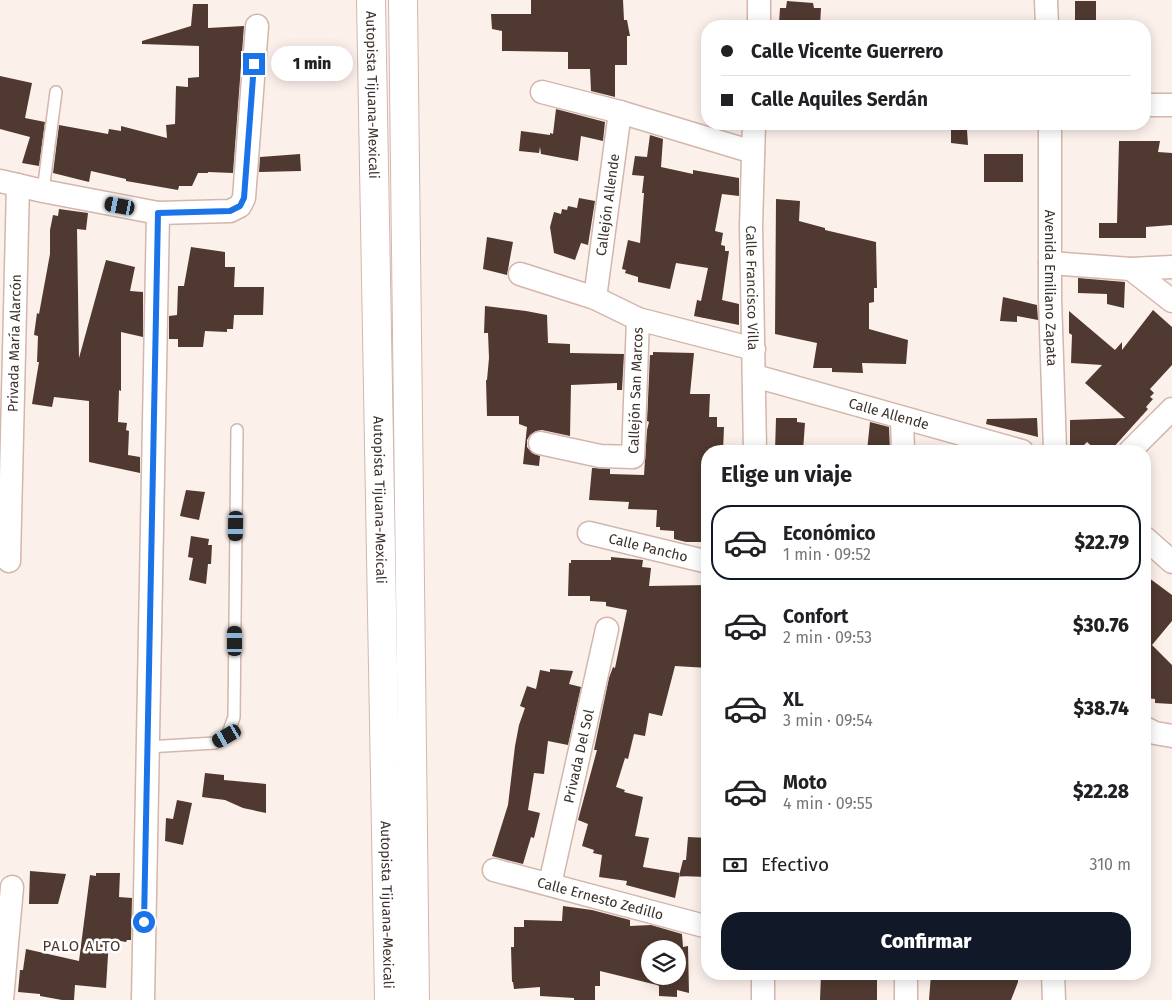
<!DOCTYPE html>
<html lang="es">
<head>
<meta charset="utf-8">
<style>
	:root { --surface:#fff; --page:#f6f6f6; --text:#202124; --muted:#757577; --line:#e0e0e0; --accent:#111827 }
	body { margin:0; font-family:"Fira Sans",sans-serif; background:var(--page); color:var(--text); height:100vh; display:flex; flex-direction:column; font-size:19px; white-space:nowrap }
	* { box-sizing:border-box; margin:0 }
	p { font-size:16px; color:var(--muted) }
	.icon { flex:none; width:28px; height:28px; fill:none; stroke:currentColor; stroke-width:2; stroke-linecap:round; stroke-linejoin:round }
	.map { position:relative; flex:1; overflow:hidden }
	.sheet { position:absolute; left:701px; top:445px; width:450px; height:535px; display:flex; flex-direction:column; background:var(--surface); border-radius:20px; box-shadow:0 2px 12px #0003 }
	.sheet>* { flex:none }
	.banner { position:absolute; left:701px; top:20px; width:450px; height:110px; border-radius:20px; box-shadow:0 2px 12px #0003; display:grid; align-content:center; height:110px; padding:0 20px; background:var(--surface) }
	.buttons { position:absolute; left:641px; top:940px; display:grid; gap:10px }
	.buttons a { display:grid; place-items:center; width:45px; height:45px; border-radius:50%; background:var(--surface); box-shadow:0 2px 12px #0003; font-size:25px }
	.end { position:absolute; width:22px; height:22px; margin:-11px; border:6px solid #1a73e8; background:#fff; box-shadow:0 0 0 2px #fff }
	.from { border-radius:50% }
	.bubble { position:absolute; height:35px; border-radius:18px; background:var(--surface); box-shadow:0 2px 12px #0003; font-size:16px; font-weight:800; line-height:35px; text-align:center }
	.car { position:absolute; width:15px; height:30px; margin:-15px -8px; border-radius:6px; box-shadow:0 0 4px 1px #0007; background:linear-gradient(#222 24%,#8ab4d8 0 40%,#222 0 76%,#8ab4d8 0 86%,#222 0) }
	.banner b { display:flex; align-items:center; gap:18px; height:48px; font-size:19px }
	.banner b+b { border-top:1px solid var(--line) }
	.banner i { width:12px; height:12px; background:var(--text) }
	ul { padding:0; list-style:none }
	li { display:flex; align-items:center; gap:15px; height:75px; margin:0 10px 8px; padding:0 10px; border:2px solid transparent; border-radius:20px }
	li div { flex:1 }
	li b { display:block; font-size:19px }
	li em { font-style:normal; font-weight:800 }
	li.selected { border-color:var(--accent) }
	li>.icon { width:45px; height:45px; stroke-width:1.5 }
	h2 { padding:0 20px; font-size:22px; line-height:60px }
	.pay { display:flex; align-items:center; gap:12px; height:55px; padding:0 20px; font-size:19px }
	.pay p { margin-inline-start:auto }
	.primary-button { display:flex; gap:10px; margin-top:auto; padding:10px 20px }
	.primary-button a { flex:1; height:58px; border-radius:20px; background:var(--accent); color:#fff; font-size:20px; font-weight:800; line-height:58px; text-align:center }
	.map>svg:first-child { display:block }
</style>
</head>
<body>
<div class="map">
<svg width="1172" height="1000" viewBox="0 0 1172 1000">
	<rect width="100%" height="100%" fill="#fcf0eb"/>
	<path fill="#503930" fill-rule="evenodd" d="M531,0H623L624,20H627L630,36H627V65H615V97L591,91L590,69H568V52L502,51V31L492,29L491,14H531Z
		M787,1L813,3L814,8H821L820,26H785V24L779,23L780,8H786Z
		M1075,1H1096V26H1075Z
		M193,4H208V28L244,26L233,173L208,172V173H198L192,186H179L178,190L126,181V179L91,171L89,182L53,173L59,125L108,134L109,129L121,131V126L167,138L166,125L175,124L176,86L188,87V78L199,77V46L142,44V41L191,26Z
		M0,76L32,83L25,118L45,122L39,166L22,163L30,137L0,129Z
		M556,109L605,122L603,141L581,136L578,161L541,154L540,147L539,153L519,151L521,131L550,135V133L553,134Z
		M951,127L967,130L968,145L951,143Z
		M650,135L663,139L661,167L693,174V170L739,178V196L722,194L715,231L723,233L721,245L725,246V251H729L722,300L739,304V325L694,316L697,300L701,301L708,268L676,263L670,289L638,282V277L625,273L626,270L622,269L628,240L640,243L644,193H642L644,176L632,175L635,156L647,157Z
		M1119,141H1160L1158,152L1172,153V225L1146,227V238H1099V223H1117Z
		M300,154L301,171L259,172L260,157Z
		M984,154H1023V182H984Z
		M579,198L595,201L588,245L581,243L575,260L554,253L550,227L554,212L561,214L562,209L567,210L568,206L577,208Z
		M776,199L800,201L799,221L825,228V230L876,242L877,288H874V302L869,303V329L908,340L906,364L862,363L863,373L832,372V368H813L817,343L775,334Z
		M59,209L88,213L86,230L77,229L79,358L106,260L135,267L130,291L143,292V337L121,332V391L119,390L118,422L127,423L126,430L129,431L128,455L140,457V473L89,462V401L54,397L52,407L32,404L39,362H37L38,336L34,335L37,313L39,314L50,254V230L53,215L58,216Z
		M487,237L513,242L507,275L483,269Z
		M191,247L225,252V267H235L234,287H264L263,315H234L233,329H227V332L205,331L203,347H178V339H169V316L177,315L178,286H184Z
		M1078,278L1125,282L1124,308L1107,304V294L1078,293Z
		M1003,297L1037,305L1038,320L1017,316V322L1000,321Z
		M485,306L526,311L547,315L548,343L570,344V353L624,354L622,390H617V383L571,385L570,436L542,430L536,431L530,435L527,440V447L532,453L540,456L539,466L523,464L527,427L519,424V416H487L486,380H487L489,358L488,333H484Z
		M1153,310L1172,327V365L1150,389L1154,393L1150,397L1153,399L1146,407L1148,409L1112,449L1106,445L1101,451H1097L1087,442L1078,451H1070V420L1125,418L1085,383L1102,365L1071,363L1072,335L1069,333V311L1115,350L1122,342V350Z
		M653,352L694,353L690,394H710L709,417H717V427H724L723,451H708V542H686L674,539V531L660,530V527H656L657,510L628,509L629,502L589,500L592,468L610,469V474L644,475L647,430L649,422L647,421L650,355H653Z
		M776,418H797V422L805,423L803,451H775Z
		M1037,418L1038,437L986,424L987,419Z
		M870,422L889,427L890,451H867Z
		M186,490L205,492L199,520L180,516Z
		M191,536L209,539L208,545H212L211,564H208L206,584L189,580L193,558L188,557Z
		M611,557L643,560L642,567L651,568L649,586L708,585V668L675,666L662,716L649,713L645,736L634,734L628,759L625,758L616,787L625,790L624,792L643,797L635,836L649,838L643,867L680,873L675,898L626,885L627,881L599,877L602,855L593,853L594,850L582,846L588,824L578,820L597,750H594L609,678L613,667L615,668L627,610L606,606V602L590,601V596H568L569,563H571V560H611Z
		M1145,575L1172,595V621L1152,645L1172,665V704L1155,703V699L1145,698Z
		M550,669L573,671L569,684L581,687L568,745L548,741L544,774L534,773L528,810L540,813L534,838L531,837L523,864L492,856L508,805L515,746L519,725L525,708L520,706L527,686L536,689L540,670L550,672Z
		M205,773L224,775V780L266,784V813L243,808L225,800L202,797Z
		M177,800L192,803L183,845L165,841L166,818L173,819Z
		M688,837L708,838V877L679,876L683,860H686Z
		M30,871L66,874L58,904H29Z
		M96,873H120L119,897L132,898L131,940H127L126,942L109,939L106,988L75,985L74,1000H62L40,996V994L18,992L20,970H23L26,949L79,961L90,875L96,876Z
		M563,906L592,910L630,920V926L651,925L682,934L683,947L688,946L689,993L677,990V997L659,996V986L657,985L600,971V986H595V1000H574V998L540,996V987L514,989L513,982H512L511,947H514V927H524V920L562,921ZM650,949H678V976H650Z
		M821,974H877V1000H820Z
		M931,974H996L1018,979V982L1011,1000H929Z"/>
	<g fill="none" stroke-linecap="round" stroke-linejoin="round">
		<defs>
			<path id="lane" d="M43,191L56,92
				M147,747L215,743L227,736L234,717L237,430"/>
			<g id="street">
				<path d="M1046,0L1047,26"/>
				<path d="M759,26V0"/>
				<path d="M542,92L620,112L753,152"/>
				<path d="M1145,105H1172"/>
				<path id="s1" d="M754,124L751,226L755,451"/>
				<path id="s2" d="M1050,124V298L1055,451"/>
				<path d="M0,181L43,191L158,213L230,211L240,206L244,198L257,26"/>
				<path d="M1050,263L1131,269L1172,267"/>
				<path d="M1131,269L1172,301"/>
				<path d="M520,274L595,298L638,319L754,349"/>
				<path id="s3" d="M595,298L620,112"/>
				<path id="s4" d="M755,376L1022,451"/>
				<path d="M902,418L903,451"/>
				<path id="s5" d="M540,443L600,456L633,457L638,319"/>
				<path d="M1130,451L1172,409"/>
				<path id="s6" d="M589,533L708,562"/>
				<path d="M1145,538L1172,562"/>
				<path id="s7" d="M9,561L18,185"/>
				<path d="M1145,728L1155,733L1172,736"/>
				<path id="s8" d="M494,870L708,927"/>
				<path id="s9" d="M550,884L607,629"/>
				<path d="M1053,974L1054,1000"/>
				<path d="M2,1000L12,887"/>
				<path d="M143,1000L158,213"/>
				<path d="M763,1000V974"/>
				<path d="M906,1000V974"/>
			</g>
			<g id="highway">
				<path id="s10" d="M371,0L389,1000"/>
				<path d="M403,0L415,1000"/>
			</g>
		</defs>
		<use href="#lane" stroke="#d3b6ac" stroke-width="14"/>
		<use href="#street" stroke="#d3b6ac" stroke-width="25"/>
		<use href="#highway" stroke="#d3b6ac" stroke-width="30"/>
		<use href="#lane" stroke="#fff" stroke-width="11"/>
		<use href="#street" stroke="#fff" stroke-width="22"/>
		<use href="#highway" stroke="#fff" stroke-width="28"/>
	</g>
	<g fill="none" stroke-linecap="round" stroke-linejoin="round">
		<path stroke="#1a73e8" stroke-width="6" d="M144,922L158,213L230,211L240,206L244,198L254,64"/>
	</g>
	<g text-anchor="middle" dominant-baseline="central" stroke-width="5" stroke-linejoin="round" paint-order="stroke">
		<g font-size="14" fill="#3c312c" stroke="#fff">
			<text stroke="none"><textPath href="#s10" startOffset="95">Autopista Tijuana-Mexicali</textPath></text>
			<text stroke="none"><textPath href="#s3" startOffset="94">Callejón Allende</textPath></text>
			<text stroke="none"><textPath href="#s1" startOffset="164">Calle Francisco Villa</textPath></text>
			<text stroke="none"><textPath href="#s2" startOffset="164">Avenida Emiliano Zapata</textPath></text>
			<text stroke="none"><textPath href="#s7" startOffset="218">Privada María Alarcón</textPath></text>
			<text stroke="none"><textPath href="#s5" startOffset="161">Callejón San Marcos</textPath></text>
			<text stroke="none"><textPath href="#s4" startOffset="139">Calle Allende</textPath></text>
			<text stroke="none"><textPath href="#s10" startOffset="500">Autopista Tijuana-Mexicali</textPath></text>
			<text stroke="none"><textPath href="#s6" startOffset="61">Calle Pancho</textPath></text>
			<text stroke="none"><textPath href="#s9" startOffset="131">Privada Del Sol</textPath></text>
			<text stroke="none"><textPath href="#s8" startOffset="110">Calle Ernesto Zedillo</textPath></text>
			<text stroke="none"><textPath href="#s10" startOffset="905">Autopista Tijuana-Mexicali</textPath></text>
		</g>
		<g font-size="15" letter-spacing="1" fill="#4d362d" stroke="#fff">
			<text x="82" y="946">PALO ALTO</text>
		</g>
	</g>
</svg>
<div class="buttons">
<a><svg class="icon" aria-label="layers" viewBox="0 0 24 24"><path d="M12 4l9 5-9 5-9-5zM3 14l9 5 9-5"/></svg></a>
</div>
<i class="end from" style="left:144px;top:922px"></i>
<i class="end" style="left:254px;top:64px"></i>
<div class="bubble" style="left:271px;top:46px;width:82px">1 min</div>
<i class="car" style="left:120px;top:206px;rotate:281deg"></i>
<i class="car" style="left:236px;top:526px;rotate:181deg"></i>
<i class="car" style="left:235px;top:641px;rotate:0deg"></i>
<i class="car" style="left:227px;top:736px;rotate:240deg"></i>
<div class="banner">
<b><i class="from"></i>Calle Vicente Guerrero</b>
<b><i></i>Calle Aquiles Serdán</b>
</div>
<section class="sheet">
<h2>Elige un viaje</h2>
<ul>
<li class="selected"><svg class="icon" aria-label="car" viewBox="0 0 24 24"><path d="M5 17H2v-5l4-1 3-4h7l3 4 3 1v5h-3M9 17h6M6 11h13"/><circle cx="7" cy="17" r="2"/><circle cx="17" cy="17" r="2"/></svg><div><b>Económico</b><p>1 min · 09:52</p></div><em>$22.79</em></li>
<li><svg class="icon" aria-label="car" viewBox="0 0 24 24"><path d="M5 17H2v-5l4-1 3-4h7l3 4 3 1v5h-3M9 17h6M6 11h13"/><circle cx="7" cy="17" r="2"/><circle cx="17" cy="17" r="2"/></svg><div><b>Confort</b><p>2 min · 09:53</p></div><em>$30.76</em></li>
<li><svg class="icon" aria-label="car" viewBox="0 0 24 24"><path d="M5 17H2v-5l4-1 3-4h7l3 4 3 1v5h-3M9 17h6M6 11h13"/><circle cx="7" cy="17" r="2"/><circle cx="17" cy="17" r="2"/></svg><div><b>XL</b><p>3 min · 09:54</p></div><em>$38.74</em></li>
<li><svg class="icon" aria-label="car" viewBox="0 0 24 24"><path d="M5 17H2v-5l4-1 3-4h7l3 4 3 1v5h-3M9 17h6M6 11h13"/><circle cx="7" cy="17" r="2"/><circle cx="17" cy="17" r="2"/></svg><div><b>Moto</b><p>4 min · 09:55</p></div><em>$22.28</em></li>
</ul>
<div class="pay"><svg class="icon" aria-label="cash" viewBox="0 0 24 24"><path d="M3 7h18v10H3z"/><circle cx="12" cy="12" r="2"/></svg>Efectivo<p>310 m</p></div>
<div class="primary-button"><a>Confirmar</a></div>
</section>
</div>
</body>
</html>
